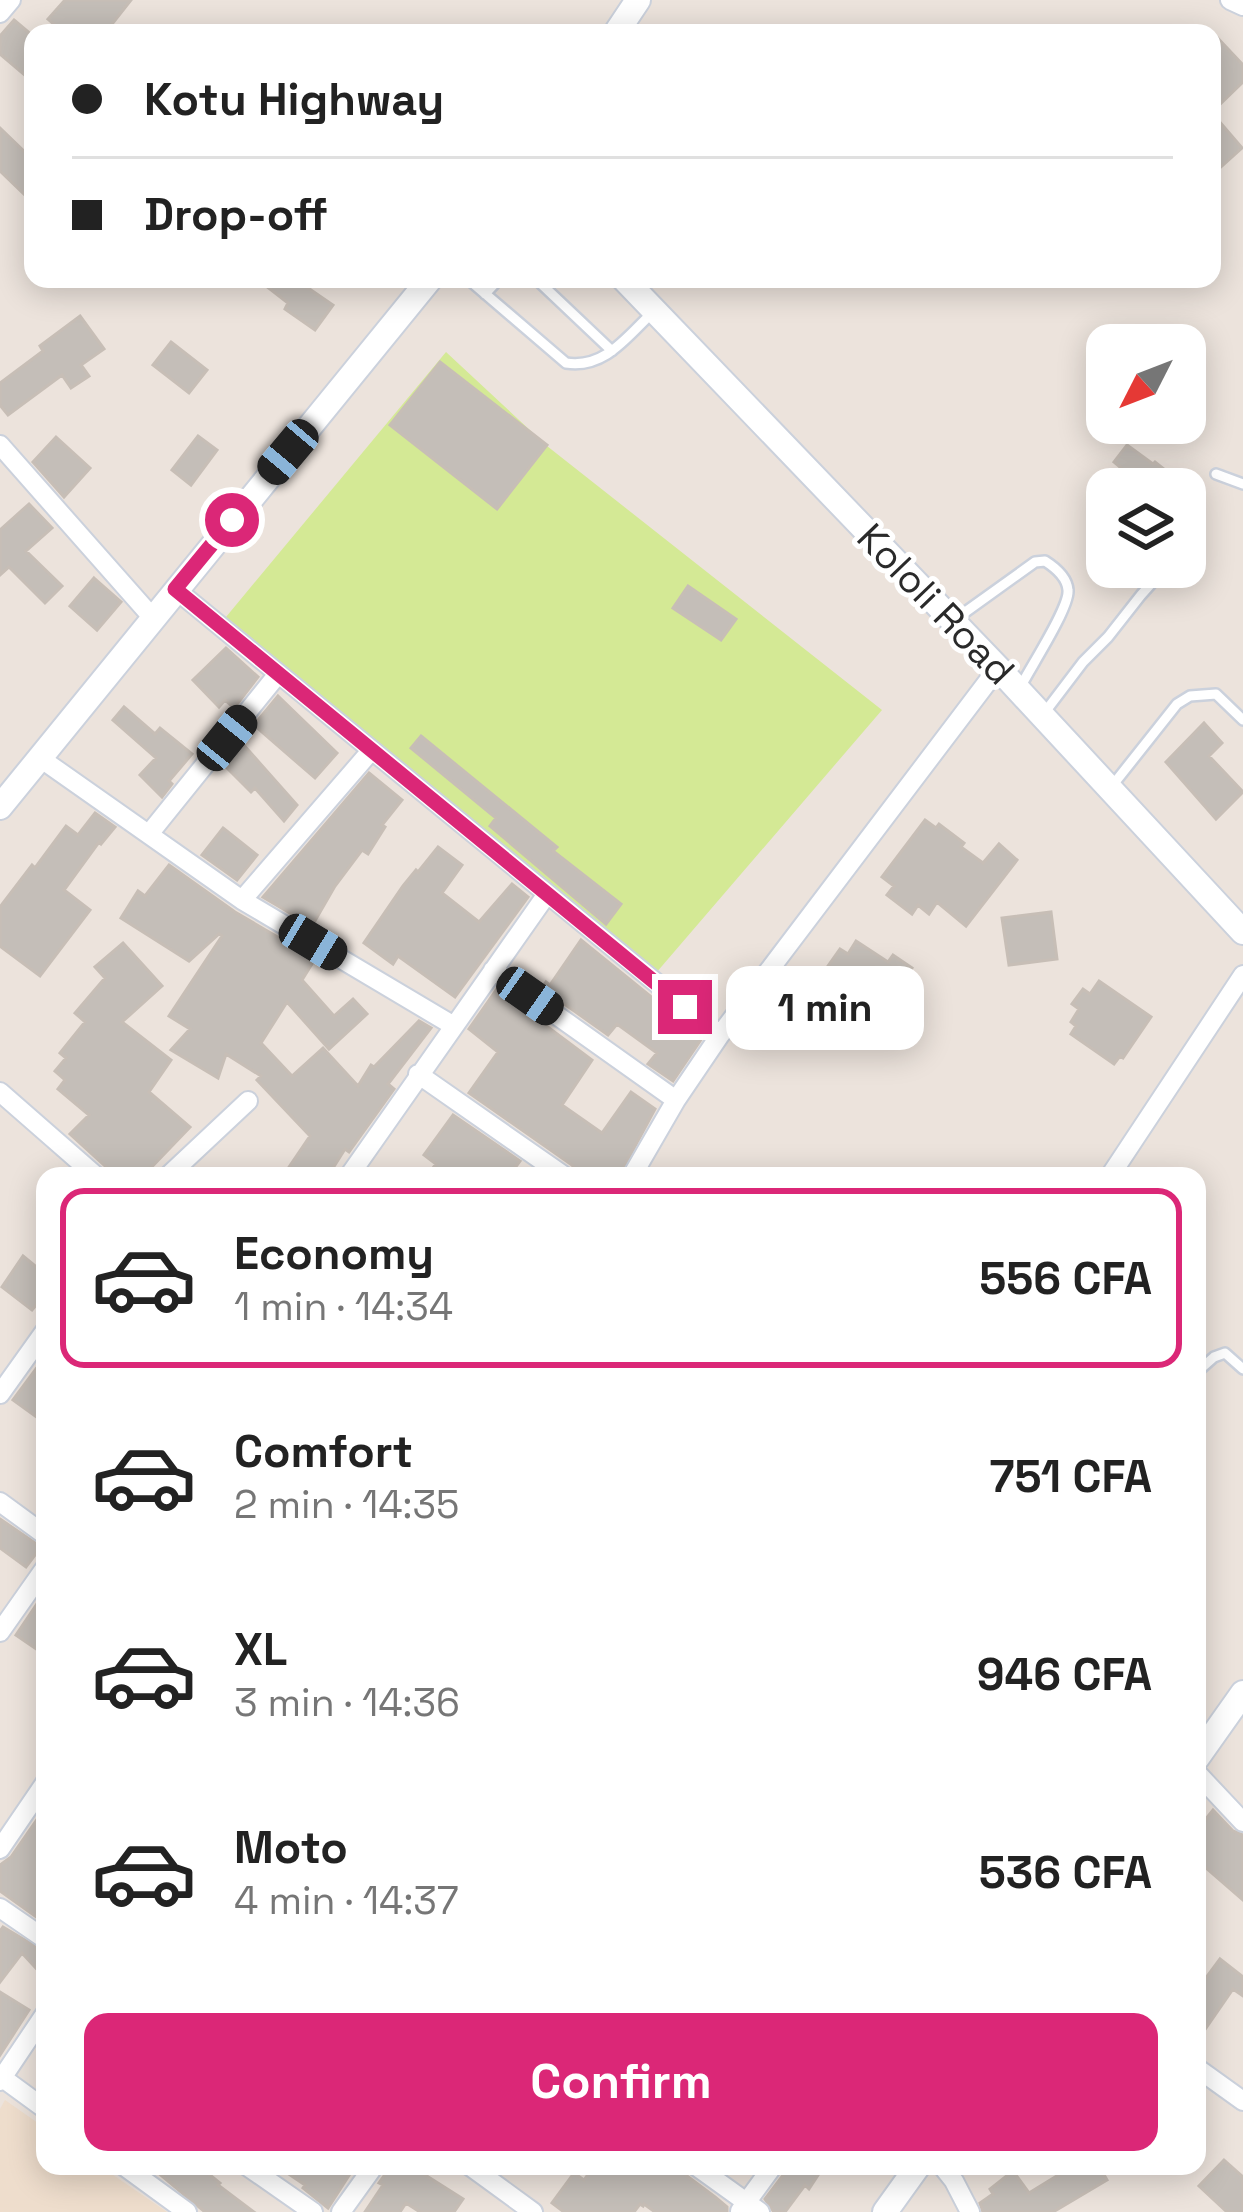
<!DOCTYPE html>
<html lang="en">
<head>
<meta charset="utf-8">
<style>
	:root { --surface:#fff; --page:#f2f2f2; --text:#222; --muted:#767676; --line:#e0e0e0; --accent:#db2777 }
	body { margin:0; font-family:"Space Grotesk",sans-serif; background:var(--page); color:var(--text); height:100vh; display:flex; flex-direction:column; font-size:45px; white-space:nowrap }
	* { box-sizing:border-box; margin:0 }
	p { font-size:39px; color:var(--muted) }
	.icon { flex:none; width:66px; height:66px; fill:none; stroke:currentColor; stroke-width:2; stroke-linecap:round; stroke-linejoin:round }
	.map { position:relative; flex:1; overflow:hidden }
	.drawer { position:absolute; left:36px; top:1167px; width:1170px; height:1008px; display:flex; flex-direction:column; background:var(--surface); border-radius:24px; box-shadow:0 6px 30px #0003 }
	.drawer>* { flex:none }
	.banner { position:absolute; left:24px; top:24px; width:1197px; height:264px; border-radius:24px; box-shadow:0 6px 30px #0003; display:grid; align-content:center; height:264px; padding:0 48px; background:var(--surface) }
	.needle { width:78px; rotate:228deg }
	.fabs { position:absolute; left:1086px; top:324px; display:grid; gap:24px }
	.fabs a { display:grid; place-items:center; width:120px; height:120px; border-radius:24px; background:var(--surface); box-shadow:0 6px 30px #0003; font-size:60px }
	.end { position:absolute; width:54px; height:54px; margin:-27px; border:15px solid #db2777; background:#fff; box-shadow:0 0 0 6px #fff }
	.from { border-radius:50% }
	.bubble { position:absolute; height:84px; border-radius:24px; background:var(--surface); box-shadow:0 6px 30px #0003; font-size:39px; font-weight:600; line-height:84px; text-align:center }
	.car { position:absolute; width:36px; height:72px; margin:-36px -18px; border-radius:15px; box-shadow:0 0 9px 3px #0007; background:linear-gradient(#222 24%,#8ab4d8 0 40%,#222 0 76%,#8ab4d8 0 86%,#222 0) }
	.banner b { display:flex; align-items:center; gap:42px; height:114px; font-size:45px }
	.banner b+b { border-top:3px solid var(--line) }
	.banner i { width:30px; height:30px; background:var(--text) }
	ul { padding:21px 0 0; list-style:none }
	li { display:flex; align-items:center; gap:36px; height:180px; margin:0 24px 18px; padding:0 24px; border:6px solid transparent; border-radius:24px }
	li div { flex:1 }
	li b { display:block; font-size:45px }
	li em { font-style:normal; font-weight:600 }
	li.selected { border-color:var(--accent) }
	li>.icon { width:108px; height:108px; stroke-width:1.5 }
	.cta { display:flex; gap:24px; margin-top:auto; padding:24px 48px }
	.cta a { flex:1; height:138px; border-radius:24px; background:var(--accent); color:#fff; font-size:48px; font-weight:600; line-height:138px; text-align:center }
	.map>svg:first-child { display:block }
</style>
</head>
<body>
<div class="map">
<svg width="1243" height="2212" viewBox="0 0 1243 2212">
	<rect width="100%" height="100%" fill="#ece3dc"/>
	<path fill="#edc" d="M5,2100L45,2128V2166H100L167,2212H0V2109Z"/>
	<path fill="#d4e995" d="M446,352L547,446L882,710L656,973L226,617Z"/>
	<path fill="#c4beb8" stroke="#c7beb6" stroke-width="3" d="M65,0H131L105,33H64L48,19Z
		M14,20L33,36V82L0,54V36Z
		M1212,32L1243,65V82L1212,112Z
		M1212,113L1242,148L1212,175Z
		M0,128L33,160V184L24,194L0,171Z
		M257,279H295L333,305L315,330L285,309L288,303Z
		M80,316L104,349L81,365L89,376L71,388L62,375L8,415L0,405V383L43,351L40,346Z
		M171,342L207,370L189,393L153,365Z
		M440,362L547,445L497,509L390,425Z
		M198,436L217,450L191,485L172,470Z
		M56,437L90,468L64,497L33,462Z
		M1127,445L1153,464L1155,462L1189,489H1146L1114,462Z
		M29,504L52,528L26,551L62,586L45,603L9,567L0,575V530Z
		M94,578L121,602L97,630L70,606Z
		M688,586L736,619L721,640L673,608Z
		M226,648L258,677L234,708L225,700L219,707L193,680Z
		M278,696L337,753L315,778L254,725Z
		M124,707L155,734L160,728L192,754L169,781L172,784L162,797L140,775L156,758L113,720Z
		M1204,723L1222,743L1209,756L1243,792L1216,819L1166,762Z
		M421,736L557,847L553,851L621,904L606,924L490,826L496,818L411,748Z
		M241,742L297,805L284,821L255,788L251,792L223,764Z
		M369,773L402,800L382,825L385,827L368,854L362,850L335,886L312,926L263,897Z
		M95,813L115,827L101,844L99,842L64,890L90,910L40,976L0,946V907L32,865L35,868L66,826L78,835Z
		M925,820L936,828L939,824L964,843L961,847L983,863L999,844L1017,860L966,926L937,902L929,914L918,905L912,914L887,895L894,886L882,877Z
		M223,828L257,855L237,880L202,855Z
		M438,847L462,865L442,893L479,922L512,884L528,897L455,997L398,956L393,964L364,943L403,886L416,870L418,872Z
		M169,865L235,912L315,959L302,980L334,1016L353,999L367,1014L329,1049L287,1002L261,1043L292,1076L323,1048L358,1086L371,1065L374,1067L419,1021L431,1028L388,1084L394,1089L349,1152L345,1149L328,1176H283L310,1136L257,1080L261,1076L226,1054L218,1078L171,1050L190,1029L169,1016L222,936L219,934L189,961L121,918L138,891L145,896Z
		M1051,912L1057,959L1009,965L1002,918Z
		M581,940L702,1038L673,1081L648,1064L657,1053L617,1024L608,1035L542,988L546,982L550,985Z
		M856,941L888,962L893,955L912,968L897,992L878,979L864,1000L823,973L840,949L848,954Z
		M123,943L162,986L122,1022L171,1060L149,1092L190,1127L143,1176H112L105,1166L70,1134L89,1115L58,1089L65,1080L55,1071L66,1058L60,1053L85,1022L75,1013L105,978L95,967Z
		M1099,981L1151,1017L1123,1058L1120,1056L1114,1064L1071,1034L1076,1026L1071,1022L1079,1009L1072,1004L1083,989L1090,994Z
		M497,989L592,1060L562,1105L602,1133L631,1092L655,1109L619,1176H581L572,1165L469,1093L498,1052L469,1029Z
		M453,1115L520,1161L509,1176H427L436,1164L424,1155Z
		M23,1256L45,1274V1295L32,1310L2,1287Z
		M36,1369L45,1376V1423L13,1400Z
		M0,1519L41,1547L26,1567L0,1548Z
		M45,1592V1655L16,1635Z
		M1213,1810L1233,1831L1243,1835V1900L1197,1860V1830Z
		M38,1818L45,1823V1923L0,1891V1865L11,1857Z
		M3,1927L45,1952V1978L22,1953L0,1982V1931Z
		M1220,1959L1243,1977V1996L1233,1989L1197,2041V1990Z
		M0,1992L29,2010L0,2055Z
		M1224,2160L1243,2177V2212H1227L1199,2186Z
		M150,2166H199L220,2183L218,2185L254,2212H205Z
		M277,2166H355L328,2208L303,2188L305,2185Z
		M391,2166H411L463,2199L454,2212H420L406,2203L400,2212H365L383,2185L379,2183Z
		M594,2166H683L687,2176L715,2197L727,2207V2212H655L644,2204L643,2206L640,2204L634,2212H564L552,2203L574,2173L584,2180Z
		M786,2166H824L809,2189L805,2185L785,2212H774L765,2199L784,2174Z
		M1073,2166H1099L1107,2180L1053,2212H983L980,2203L993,2194L990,2189L1013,2171L1029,2193Z"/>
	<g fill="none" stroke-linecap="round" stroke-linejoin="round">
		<defs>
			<path id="service" d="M468,279L566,363C604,369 626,338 652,313
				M536,279L612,351
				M485,294L499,279
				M1216,474L1243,484
				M957,618L1035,562L1045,561C1056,568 1067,577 1068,590C1070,607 1030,668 1021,686
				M1045,712L1083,662L1108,637L1141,595L1166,567
				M1112,786L1177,704L1190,696L1216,694L1243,720
				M1197,1372L1214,1357L1225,1353L1243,1369"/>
			<path id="minor" d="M1230,0L1243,6
				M0,13L11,0
				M0,445L152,617
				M175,589L720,1035
				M40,758L242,900L454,1026
				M149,834L278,674
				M242,900L370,752
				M493,970L676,1100
				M418,1074L564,1176
				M0,1092L96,1176
				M168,1176L248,1101
				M349,1176L547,894
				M632,1176L676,1100L720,1035L998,668
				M1110,1176L1243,975
				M0,1394L45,1331
				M0,1502L45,1535
				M0,1632L45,1568
				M1197,1773L1243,1822
				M0,1849L45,1783
				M0,1908L45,1939
				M1197,2068L1243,2101
				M0,2076L45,2109
				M0,2081L45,2014
				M124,2166L187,2212
				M247,2166L313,2212
				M470,2166L533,2212
				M696,2166L760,2212
				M942,2166L954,2181L970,2212
				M740,2211L773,2166
				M341,2212L374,2166"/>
			<path id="tertiary" d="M616,33L638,0
				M624,279L998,668L1243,932
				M0,807L430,279
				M1197,1758L1243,1693
				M885,2212L918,2166"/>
		</defs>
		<use href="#service" stroke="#cbd1dc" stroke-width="14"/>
		<use href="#minor" stroke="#cbd1dc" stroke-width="22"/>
		<use href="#tertiary" stroke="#cbd1dc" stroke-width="28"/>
		<use href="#service" stroke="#fff" stroke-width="9"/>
		<use href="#minor" stroke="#fff" stroke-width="18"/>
		<use href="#tertiary" stroke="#fff" stroke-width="24"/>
	</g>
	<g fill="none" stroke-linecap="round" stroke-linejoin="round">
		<path stroke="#db2777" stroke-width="15" d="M232,520L175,589L685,1007"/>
	</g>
	<g text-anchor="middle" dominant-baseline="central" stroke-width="10" stroke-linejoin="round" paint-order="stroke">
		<g font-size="39" fill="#2a2a2a" stroke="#fff">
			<text transform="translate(936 604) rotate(46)">Kololi Road</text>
		</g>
	</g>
</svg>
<div class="fabs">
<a><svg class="needle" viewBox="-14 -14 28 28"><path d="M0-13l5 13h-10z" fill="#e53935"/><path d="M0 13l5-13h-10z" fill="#767676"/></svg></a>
<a><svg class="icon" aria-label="layers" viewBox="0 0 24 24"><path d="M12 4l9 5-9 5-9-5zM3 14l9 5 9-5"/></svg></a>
</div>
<i class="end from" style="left:232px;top:520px"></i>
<i class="end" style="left:685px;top:1007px"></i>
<div class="bubble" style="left:726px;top:966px;width:198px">1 min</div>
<i class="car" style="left:288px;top:452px;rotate:220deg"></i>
<i class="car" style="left:227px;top:738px;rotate:39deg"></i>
<i class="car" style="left:313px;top:942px;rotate:121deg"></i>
<i class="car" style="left:530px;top:996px;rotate:125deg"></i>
<div class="banner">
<b><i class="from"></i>Kotu Highway</b>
<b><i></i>Drop-off</b>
</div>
<section class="drawer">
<ul>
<li class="selected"><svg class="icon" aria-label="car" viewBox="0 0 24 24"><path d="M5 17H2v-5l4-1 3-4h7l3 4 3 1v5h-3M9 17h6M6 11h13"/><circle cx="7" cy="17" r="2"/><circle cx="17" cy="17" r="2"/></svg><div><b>Economy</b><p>1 min · 14:34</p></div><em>556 CFA</em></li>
<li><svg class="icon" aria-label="car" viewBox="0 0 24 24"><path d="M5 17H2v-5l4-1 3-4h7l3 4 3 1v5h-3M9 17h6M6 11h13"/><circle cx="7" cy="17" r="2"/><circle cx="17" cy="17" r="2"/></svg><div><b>Comfort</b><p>2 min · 14:35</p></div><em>751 CFA</em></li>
<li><svg class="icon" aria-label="car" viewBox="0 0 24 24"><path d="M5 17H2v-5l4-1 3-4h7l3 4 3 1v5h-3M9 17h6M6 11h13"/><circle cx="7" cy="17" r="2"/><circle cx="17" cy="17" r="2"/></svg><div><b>XL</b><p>3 min · 14:36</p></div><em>946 CFA</em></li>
<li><svg class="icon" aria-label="car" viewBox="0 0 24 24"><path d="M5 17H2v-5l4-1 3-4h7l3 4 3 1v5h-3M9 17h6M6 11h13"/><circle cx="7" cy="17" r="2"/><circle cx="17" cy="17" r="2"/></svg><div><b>Moto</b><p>4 min · 14:37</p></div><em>536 CFA</em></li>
</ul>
<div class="cta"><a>Confirm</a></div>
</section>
</div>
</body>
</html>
